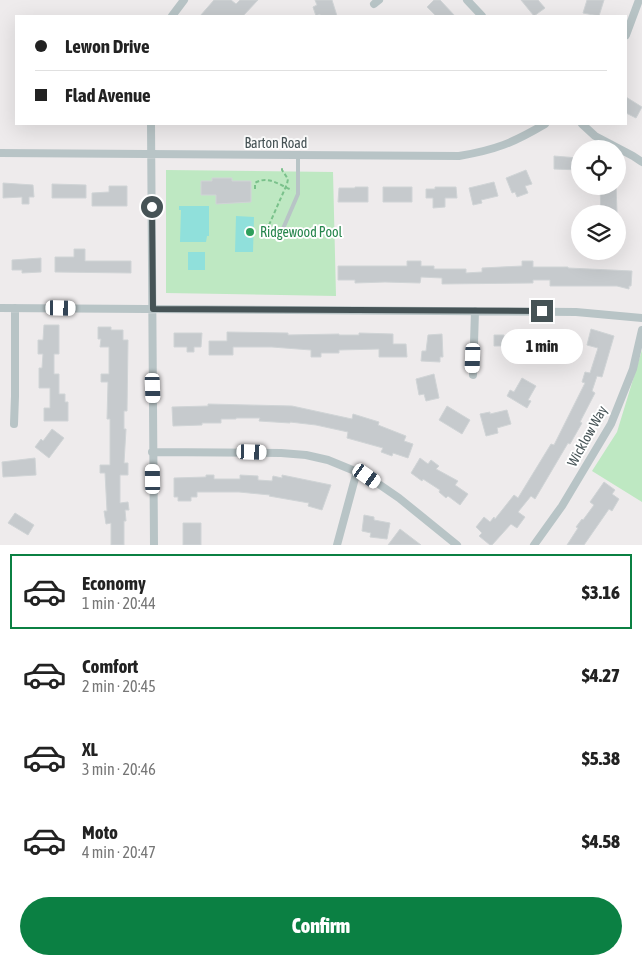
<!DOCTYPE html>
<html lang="en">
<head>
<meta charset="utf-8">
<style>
	:root { --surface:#fff; --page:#f6f6f6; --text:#222; --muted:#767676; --line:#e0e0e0; --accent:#0b8043 }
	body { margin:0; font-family:"Asap Condensed",sans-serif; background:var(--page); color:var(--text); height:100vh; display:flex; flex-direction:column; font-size:19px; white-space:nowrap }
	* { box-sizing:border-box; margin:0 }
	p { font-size:16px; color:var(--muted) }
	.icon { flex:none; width:28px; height:28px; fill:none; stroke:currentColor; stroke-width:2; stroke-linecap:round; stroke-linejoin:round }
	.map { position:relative; height:545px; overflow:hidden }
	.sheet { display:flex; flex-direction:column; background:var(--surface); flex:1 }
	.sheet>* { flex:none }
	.banner { position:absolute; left:15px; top:15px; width:612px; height:110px; border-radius:0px; box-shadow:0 5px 20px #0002; display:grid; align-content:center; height:110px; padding:0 20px; background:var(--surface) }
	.controls { position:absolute; left:571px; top:140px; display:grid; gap:10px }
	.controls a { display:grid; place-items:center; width:55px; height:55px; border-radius:50%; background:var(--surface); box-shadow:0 5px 20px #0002; font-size:25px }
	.end { position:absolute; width:22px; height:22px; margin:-11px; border:6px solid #465356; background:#fff; box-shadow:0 0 0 2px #fff }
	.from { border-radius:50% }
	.bubble { position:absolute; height:35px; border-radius:18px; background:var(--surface); box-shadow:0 5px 20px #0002; font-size:16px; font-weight:800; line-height:35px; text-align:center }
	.car { position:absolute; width:15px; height:30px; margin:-15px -8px; border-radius:6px; box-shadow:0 0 4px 1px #0007; background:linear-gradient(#fff 24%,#345 0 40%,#fff 0 76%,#345 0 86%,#fff 0) }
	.banner b { display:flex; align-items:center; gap:18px; height:48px; font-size:19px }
	.banner b+b { border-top:1px solid var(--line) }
	.banner i { width:12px; height:12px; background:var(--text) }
	ul { padding:9px 0 0; list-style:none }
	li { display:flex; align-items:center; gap:15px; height:75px; margin:0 10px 8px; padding:0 10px; border:2px solid transparent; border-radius:0px }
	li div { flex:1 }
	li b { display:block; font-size:19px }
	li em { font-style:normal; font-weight:800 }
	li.selected { border-color:var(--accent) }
	li>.icon { width:45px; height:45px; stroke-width:1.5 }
	.primary-button { display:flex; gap:10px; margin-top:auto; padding:10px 20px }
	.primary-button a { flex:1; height:58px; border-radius:30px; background:var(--accent); color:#fff; font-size:20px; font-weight:800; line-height:58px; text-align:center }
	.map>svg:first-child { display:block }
</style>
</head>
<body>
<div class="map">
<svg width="642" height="545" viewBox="0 0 642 545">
	<rect width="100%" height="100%" fill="#eeebec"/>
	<path fill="#bee8c2" d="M166,170L333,172L336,296L166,293Z
		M642,350V502L592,471L617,432Z"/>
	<path fill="#90e0db" d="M179,206H209V236H207L206,242H180L181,210H179Z
		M236,216L254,217L253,252H235Z
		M188,252H205V270H188Z"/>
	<path fill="#c6cacd" stroke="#d0d4d6" d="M214,0H231L236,4L240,0H258L243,16H200Z
		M315,0H332L337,16H320V14L316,16L313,7L317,5Z
		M434,0H440L455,16H436L427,7Z
		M521,0H538L545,8L534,16Z
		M587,0H604L599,16L583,13Z
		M626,97L642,107L636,118L626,113Z
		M554,156L578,158L580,160V170L554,169Z
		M526,170L532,184L525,186L528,193L517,197L515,192L512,193L506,178Z
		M212,178H232V181H251V202L216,204V195H201V181H212Z
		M494,182L498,196L481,200L482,203L473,205L469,188Z
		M3,183L33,185L34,197H29V204H22V197L3,198Z
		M52,184L86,185V198H52Z
		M109,186H127V206H92V193L109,192Z
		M600,186H616L617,213L601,214Z
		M355,187H368V202H338L339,188H355Z
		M383,187H412V202H383Z
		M435,187H456L457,198H445V207L433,208V198H426V189H435Z
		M74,249H85V261H131V273L55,272V257H74Z
		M41,258V272L22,273V270H12V260Z
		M407,261H421V266H434V269H466V273L482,272V268L522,266V261H533V267H568V268L632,271L631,286H629V289L617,286H550V280H533V283L442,284V278L421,277L420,283L385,282L355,283V280H338V266H407Z
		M44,325H59V354H54V374H59V394H65V402H68V421H44V408H50V388H39V368H42L43,354H38V340H43Z
		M98,327H111V330H123V340H128L127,411H124V429H126L124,463H128V475H120V503L128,502L129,510H125L126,521H124V545H111V523L106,524L104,511H107L105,473H100V465H110V419H107L108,382H101V374H109V347H100L101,339H98Z
		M591,329L614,336L602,377L597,376L592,391L595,393L580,422L582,423L570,444L568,443L535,499L531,496L518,512L525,517L517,528L511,524L492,545H490L479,536L482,533L476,527L484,517L490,522L494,517L495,519L514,495L518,498L551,444L554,445L585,383L582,382L585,372L590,373L598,348L587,345Z
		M227,332L288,333V335L339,334V335H359V333L393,334V344H406L407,357H379V349L339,350V353H321V357H311V350L272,347H233V355H209V341H227Z
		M174,333H202L201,347H194V352H187V347H174Z
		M442,334L443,357H440V362L421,361L422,351H426L428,335Z
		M494,335H504V337H526V351H521V355H510V351H504V346H494Z
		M434,374L439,398L426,401L424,394L419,395L416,379Z
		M522,378L536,386L528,400L531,401L527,408L507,396L510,390L514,392Z
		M208,404L292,406L352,419L353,414L379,422L378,425L406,436L404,441L413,444L408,458L393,453L392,456L381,452L383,448L347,438L348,432L316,425L290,422V423L259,421L260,418H236V419H221V423H202V425L173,426L172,407L208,406Z
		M447,406L470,420L462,434L439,420Z
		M507,410L511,424L497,428L498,433L486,436L480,414L490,412V414Z
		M52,429L64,438L49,458L35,447L41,439L43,441Z
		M35,458L36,475L3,477L2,462Z
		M420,458L428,464L431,460L439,466L436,469L458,481L455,485L468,494L460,505L448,496L446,498L439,492L440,490L423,479L422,481L411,473Z
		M206,475H214V479H240V475L258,476V480L272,481L273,476L282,478V475L331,485L322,510L308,506L309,503L269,496L270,495L239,492H197V497H191V501H178V497H174V478L206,477Z
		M604,482L615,490L612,494L619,499L612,511L609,509L584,545H567L578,528L576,527L582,519L583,520L594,505L590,502Z
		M15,513L34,525L28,535L8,523Z
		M364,515L374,517V520L390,523L387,539L370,537L371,533L362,531Z
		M183,523H201V545H183Z
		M400,529L421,545H388Z"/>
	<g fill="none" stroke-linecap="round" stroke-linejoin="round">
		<path stroke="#7ac18b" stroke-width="2" stroke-dasharray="4 2.5" stroke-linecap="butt" d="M255,189V183C268,175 279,185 292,190
			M269,225L287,184L288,179L282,170V167"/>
		<path stroke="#b8c4c6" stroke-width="4" d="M282,231L298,194V156"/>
		<path stroke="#b8c4c6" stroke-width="8" d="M467,0L482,16
			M374,4L379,0
			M172,16L184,0
			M626,35L639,0
			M151,124L154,545
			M582,124L595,136L633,156L642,162
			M0,153L459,156C495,150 513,143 545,124
			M0,308L576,312L642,318
			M473,375L475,311
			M14,424L15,396V308
			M152,452L281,453L306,455L328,460L367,476L399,498L457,545
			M337,545L357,471
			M534,545L562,506L611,424L633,369L642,330"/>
	</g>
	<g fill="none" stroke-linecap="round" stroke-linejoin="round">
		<path stroke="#465356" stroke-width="6" d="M152,207L153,309L542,311"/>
	</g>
	<circle fill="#2e9e5b" stroke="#fff" stroke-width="2" cx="250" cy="232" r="5"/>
	<g text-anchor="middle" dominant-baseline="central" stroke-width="4" stroke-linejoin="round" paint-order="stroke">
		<g font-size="14" fill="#465356" stroke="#fff">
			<text x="276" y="143">Barton Road</text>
			<text transform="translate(587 436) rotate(-61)">Wicklow Way</text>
		</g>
		<g font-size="14" fill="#27864d" stroke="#fff" text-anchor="start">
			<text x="260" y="232">Ridgewood Pool</text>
		</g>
	</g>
</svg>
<div class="controls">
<a><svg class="icon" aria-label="locate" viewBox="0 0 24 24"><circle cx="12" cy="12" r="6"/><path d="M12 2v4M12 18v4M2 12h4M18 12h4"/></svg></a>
<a><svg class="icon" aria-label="layers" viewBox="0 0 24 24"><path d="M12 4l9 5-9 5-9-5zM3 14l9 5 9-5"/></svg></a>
</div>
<i class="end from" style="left:152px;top:207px"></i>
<i class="end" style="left:542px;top:311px"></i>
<div class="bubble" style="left:501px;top:329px;width:82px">1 min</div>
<i class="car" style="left:61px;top:308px;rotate:91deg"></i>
<i class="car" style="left:473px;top:358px;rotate:182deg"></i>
<i class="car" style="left:153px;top:388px;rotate:178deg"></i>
<i class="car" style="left:252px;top:452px;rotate:92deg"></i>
<i class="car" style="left:367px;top:476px;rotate:125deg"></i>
<i class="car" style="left:153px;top:479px;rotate:359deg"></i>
<div class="banner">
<b><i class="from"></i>Lewon Drive</b>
<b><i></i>Flad Avenue</b>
</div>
</div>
<section class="sheet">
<ul>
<li class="selected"><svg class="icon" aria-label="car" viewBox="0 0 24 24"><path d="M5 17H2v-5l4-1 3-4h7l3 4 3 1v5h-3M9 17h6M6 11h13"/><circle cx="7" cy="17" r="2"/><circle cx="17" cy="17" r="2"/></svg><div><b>Economy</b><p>1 min · 20:44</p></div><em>$3.16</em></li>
<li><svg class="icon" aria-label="car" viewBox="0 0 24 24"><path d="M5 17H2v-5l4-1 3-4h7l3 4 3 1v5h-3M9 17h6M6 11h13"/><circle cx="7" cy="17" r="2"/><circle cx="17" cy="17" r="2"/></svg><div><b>Comfort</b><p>2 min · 20:45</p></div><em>$4.27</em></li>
<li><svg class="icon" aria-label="car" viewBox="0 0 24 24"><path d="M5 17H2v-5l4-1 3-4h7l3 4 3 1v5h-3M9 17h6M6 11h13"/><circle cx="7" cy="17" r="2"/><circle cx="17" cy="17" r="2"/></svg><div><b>XL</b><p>3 min · 20:46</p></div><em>$5.38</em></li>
<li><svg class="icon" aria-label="car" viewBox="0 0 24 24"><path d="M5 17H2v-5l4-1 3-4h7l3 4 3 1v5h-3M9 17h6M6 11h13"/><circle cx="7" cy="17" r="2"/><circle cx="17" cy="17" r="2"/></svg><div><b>Moto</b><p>4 min · 20:47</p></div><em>$4.58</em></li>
</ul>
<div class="primary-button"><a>Confirm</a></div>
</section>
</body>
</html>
